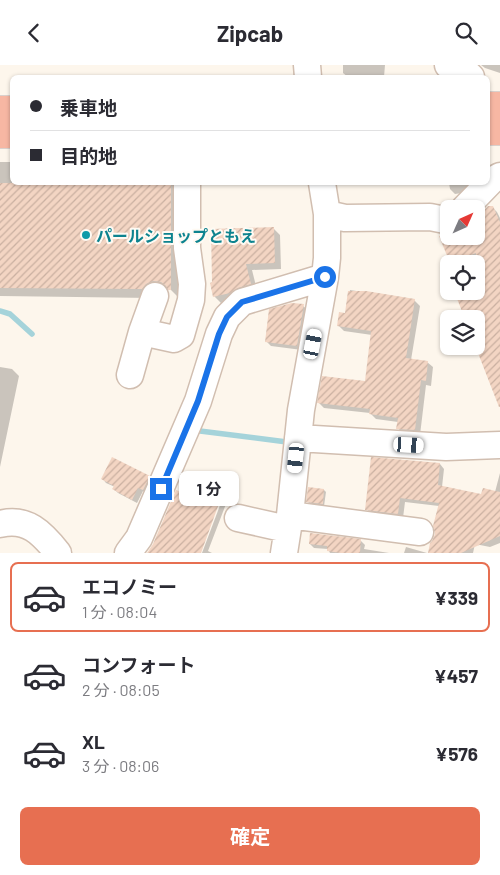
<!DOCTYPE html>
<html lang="ja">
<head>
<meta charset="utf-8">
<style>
	:root { --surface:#fff; --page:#f2f2f3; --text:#2b2b33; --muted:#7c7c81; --line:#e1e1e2; --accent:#e76f51 }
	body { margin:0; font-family:Barlow,"Noto Sans JP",sans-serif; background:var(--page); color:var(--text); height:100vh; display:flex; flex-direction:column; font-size:19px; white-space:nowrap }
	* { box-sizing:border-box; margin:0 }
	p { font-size:16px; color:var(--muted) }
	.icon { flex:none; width:28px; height:28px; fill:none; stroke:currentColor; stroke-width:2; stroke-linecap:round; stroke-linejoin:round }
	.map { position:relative; height:488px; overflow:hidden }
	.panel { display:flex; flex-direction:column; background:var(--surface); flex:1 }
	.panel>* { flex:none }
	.banner { position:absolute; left:10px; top:10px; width:480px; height:110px; border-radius:8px; box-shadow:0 1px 4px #0004; display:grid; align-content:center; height:110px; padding:0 20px; background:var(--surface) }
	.needle { width:32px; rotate:45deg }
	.buttons { position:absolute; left:440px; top:135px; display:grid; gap:10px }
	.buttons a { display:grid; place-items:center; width:45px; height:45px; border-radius:8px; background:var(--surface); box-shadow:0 1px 4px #0004; font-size:25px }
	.end { position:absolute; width:22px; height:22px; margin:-11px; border:6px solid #1a73e8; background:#fff; box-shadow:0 0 0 2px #fff }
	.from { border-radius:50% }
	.bubble { position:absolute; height:35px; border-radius:8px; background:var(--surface); box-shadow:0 1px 4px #0004; font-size:16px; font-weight:700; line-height:35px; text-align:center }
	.car { position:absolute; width:15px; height:30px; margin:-15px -8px; border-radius:6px; box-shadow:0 0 4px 1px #0007; background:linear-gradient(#fff 24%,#345 0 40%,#fff 0 76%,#345 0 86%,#fff 0) }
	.banner b { display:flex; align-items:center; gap:18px; height:48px; font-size:19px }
	.banner b+b { border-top:1px solid var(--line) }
	.banner i { width:12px; height:12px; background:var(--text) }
	ul { padding:9px 0 0; list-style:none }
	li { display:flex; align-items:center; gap:15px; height:70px; margin:0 10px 8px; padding:0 10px; border:2px solid transparent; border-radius:8px }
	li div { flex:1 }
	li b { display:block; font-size:19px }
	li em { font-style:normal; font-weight:700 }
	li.active { border-color:var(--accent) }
	li>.icon { width:45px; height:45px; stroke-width:1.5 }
	.primary-button { display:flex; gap:10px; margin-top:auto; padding:10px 20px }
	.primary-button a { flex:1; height:58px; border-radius:8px; background:var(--accent); color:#fff; font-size:20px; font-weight:700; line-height:58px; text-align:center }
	header { display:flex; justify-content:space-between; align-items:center; height:65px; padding:0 20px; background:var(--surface); font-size:22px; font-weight:700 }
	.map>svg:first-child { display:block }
</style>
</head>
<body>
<header><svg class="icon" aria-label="back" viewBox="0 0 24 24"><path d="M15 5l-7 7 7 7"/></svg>Zipcab<svg class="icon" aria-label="search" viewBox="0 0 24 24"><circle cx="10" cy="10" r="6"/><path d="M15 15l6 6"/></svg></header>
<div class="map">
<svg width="500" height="488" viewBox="0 0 500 488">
	<defs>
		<pattern id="building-hatch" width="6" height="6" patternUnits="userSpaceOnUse" patternTransform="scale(1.25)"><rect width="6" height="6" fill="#f3d5c3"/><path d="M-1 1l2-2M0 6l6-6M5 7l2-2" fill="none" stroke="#cab0a1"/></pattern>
	</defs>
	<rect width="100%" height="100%" fill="#fdf6ec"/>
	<path fill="#0003" d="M343,0H385L384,12H348L343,8Z
		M481,0H500V8L485,3Z
		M0,97H12V118H180L179,233L171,225L162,224L151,233L0,231Z
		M449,118H478L469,127L455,129L450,124Z
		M492,142L497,147L500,153V342L476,226V199H452L440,170L476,171Z
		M274,164L280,170L281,204L252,205L257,225L237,234L221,238L214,231Z
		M350,225L414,235L420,241L411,295L427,297L433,302L431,321L426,320L420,370L403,369L398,363V357L376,354L370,348L324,343L319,338L366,317L372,270L344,266L338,260L346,249Z
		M303,241L308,245L302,285L271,281L266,276Z
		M0,302L12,304L19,311L0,402Z
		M440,399L444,404L442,422L482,431L495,427L500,408V478L490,482L475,479L473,488H429L436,470L439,441L405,437L403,453L371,449L367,444Z
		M149,412L153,416L148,428L143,426L137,438L118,428L114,424L115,422L106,418L102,413Z
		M324,425L326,427L324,441L310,439L308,437Z
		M222,435L226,439L208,486L212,488H202Z
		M361,476L365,480L364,484L389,488H330L328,484L314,483L310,479Z
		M406,482L427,488H404Z"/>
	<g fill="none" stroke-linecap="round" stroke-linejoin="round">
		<path stroke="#a5d3da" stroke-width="5.5" d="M0,246L10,249L32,269
			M200,366L287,377"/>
	</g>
	<path fill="url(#building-hatch)" d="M0,118H171V225H168L166,221L161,217L153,216L146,219L142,224L0,223Z
		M488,141H493L500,157V342H499L476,283V254H465L454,226H476V188L450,198L439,171H476V153Z
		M274,162L275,198L246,199L251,219L238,223L230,228L213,232L210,218L212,217L211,164Z
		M348,226H366L415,234L406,293L428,296L426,316L421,315L415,365L396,364L398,353L369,349L370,344L317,338L322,311L365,316L371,266L337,261L339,247L345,248Z
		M292,238L304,239L297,281L265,277L269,244Z
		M112,392L150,411L143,425L138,423L132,435L112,424L114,421L101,414Z
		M371,392L440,398L438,420L481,429L483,423L500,427V471L461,488H428L430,478L432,476L435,469L433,461L439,438L400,433L398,449L365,445Z
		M182,418L221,433L201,488H147L153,479L176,425L179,426Z
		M308,422L324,424L323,439L306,437Z
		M310,468L361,474L360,488H341L327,486V481L309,479Z"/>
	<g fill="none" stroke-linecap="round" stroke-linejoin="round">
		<defs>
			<path id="minor" d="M307,0L308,12
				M448,0L467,8L471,12
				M464,144L491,116L500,111
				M327,149L345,153L430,152L445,155L449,154
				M142,267L174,274L181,270L191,235L192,219L187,183V118
				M130,310L142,267L155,231
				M298,373L446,382L500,380
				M290,450L420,467
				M238,453L287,464
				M0,459C27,452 42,468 58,488
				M128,488L139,473L198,336L219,269L227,252L242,237L325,212
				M284,488L290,450L301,345L325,212L327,193V149L322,118"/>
			<path id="highway" d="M488,41H500
				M0,45H12
				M488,66H500
				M0,69H12"/>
		</defs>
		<use href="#minor" stroke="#d1beb0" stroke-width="29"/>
		<use href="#highway" stroke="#dad1cd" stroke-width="30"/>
		<use href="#minor" stroke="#fff" stroke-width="26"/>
		<use href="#highway" stroke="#f7b7a3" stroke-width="28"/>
	</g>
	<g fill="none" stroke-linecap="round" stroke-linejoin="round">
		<path stroke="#1a73e8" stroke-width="6" d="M161,424L198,336L219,269L227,252L242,237L325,212"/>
	</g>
	<circle fill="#0f9aa8" stroke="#fffaf3" stroke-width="2" cx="86" cy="170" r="5"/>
	<g text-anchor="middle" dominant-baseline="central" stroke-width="4" stroke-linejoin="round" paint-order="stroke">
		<g font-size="16" font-weight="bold" fill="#0d838f" stroke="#fffaf3" text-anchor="start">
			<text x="96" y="170">パールショップともえ</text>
		</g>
	</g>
</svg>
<div class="buttons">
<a><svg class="needle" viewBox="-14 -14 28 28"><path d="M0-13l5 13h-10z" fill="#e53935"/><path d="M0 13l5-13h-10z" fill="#7c7c81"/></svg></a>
<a><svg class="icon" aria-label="locate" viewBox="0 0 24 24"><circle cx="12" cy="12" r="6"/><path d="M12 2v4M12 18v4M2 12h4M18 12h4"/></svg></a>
<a><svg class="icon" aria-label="layers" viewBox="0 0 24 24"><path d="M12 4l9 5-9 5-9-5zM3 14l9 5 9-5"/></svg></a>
</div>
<i class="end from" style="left:325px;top:212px"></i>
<i class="end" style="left:161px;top:424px"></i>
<div class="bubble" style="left:179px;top:406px;width:60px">1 分</div>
<i class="car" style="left:313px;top:279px;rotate:11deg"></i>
<i class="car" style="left:409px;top:380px;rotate:93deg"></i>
<i class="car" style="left:296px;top:393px;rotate:186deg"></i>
<div class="banner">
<b><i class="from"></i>乗車地</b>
<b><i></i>目的地</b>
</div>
</div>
<section class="panel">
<ul>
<li class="active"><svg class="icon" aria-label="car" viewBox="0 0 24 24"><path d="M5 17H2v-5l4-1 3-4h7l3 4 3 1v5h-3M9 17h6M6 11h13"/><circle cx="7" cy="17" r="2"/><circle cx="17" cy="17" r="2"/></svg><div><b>エコノミー</b><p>1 分 · 08:04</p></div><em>¥339</em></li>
<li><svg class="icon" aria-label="car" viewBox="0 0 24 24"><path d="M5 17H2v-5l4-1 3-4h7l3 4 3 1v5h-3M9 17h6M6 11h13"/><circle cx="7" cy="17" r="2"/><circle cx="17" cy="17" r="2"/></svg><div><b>コンフォート</b><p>2 分 · 08:05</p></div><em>¥457</em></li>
<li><svg class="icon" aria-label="car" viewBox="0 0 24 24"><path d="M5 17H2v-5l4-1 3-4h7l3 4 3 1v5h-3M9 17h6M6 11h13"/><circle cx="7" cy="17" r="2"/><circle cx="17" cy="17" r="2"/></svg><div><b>XL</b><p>3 分 · 08:06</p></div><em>¥576</em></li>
</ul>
<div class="primary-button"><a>確定</a></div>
</section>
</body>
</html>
